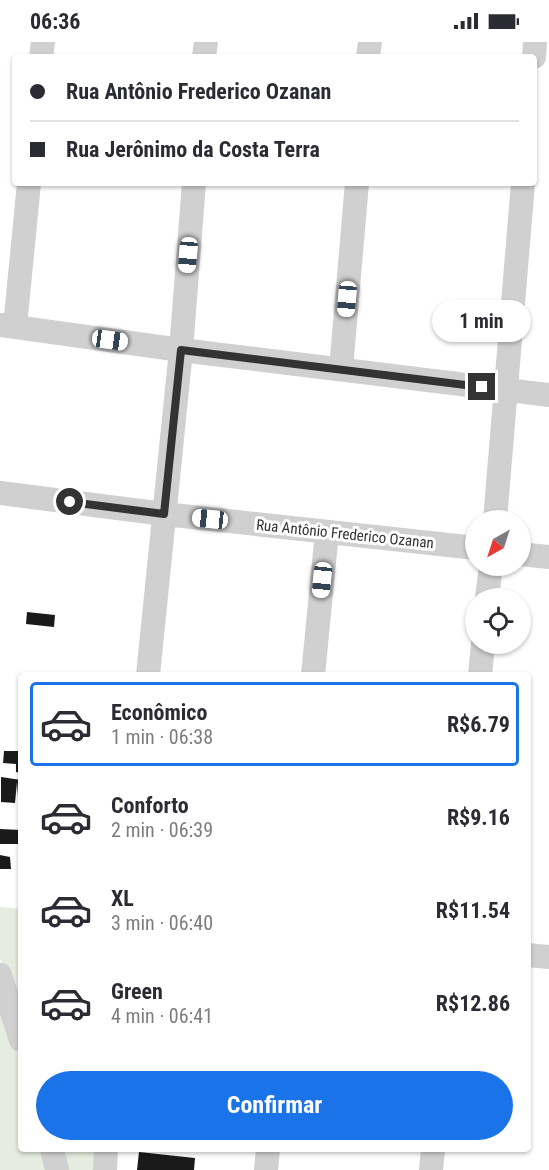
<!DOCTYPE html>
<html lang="pt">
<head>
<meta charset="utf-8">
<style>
	:root { --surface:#fff; --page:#f2f2f3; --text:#2b2b33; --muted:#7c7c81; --line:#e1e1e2; --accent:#1a73e8 }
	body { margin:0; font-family:"Roboto Condensed",sans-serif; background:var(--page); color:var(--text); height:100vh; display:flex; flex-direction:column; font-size:22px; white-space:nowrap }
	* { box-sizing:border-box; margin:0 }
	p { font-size:20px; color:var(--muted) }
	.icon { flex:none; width:33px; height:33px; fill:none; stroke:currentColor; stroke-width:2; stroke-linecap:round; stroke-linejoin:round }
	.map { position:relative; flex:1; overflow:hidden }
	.sheet { position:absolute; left:18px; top:630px; width:513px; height:480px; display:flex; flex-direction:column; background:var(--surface); border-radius:6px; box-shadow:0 2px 4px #0004 }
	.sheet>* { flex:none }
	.hud { position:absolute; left:12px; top:12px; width:525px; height:132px; border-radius:6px; box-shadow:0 2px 4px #0004; display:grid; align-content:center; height:132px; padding:0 18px; background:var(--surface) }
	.needle { width:39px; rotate:219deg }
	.controls { position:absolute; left:465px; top:468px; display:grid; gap:12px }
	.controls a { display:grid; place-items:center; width:66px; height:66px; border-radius:50%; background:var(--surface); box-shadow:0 2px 4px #0004; font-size:30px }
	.end { position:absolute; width:27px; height:27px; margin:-14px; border:8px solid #333; background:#fff; box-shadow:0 0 0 3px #fff }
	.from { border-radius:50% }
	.bubble { position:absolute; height:42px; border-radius:21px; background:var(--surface); box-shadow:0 2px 4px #0004; font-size:20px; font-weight:700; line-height:42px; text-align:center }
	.car { position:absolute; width:18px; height:36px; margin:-18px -9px; border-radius:8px; box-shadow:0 0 4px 2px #0007; background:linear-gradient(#fff 24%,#345 0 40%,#fff 0 76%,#345 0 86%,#fff 0) }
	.hud b { display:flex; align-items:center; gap:21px; height:57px; font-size:22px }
	.hud b+b { border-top:2px solid var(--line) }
	.hud i { width:15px; height:15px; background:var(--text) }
	ul { padding:10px 0 0; list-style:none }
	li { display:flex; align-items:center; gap:18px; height:84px; margin:0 12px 9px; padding:0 6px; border:3px solid transparent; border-radius:6px }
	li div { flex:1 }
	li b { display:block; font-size:22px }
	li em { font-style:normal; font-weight:700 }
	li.current { border-color:var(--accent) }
	li>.icon { width:54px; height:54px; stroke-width:1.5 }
	.action { display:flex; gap:12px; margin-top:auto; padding:12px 18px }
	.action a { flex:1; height:69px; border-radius:36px; background:var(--accent); color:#fff; font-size:24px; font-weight:700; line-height:69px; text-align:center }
	.status { display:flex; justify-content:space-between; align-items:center; height:42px; padding:0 30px; background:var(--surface); direction:ltr }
	.status svg { height:16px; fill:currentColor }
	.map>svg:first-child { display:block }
</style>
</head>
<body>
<div class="status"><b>06:36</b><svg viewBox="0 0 49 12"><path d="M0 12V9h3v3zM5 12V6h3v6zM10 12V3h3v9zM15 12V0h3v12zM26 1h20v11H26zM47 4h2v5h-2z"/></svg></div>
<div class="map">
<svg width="549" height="1128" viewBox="0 0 549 1128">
	<rect width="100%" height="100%" fill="#fff"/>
	<path fill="#e6ecdf" d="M0,865L21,867V977L0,917Z
		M0,955L21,1019V1107H44L49,1128H0Z
		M60,1107H101L99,1128H66Z"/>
	<path fill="#1a1a1a" d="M27,570L55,573L54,585L26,582Z
		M19,632H21V658H19Z
		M19,700H21V731L16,730V722L3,721L4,709H19Z
		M1,735L21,738V755H18L17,740L15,761L1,760Z
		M0,787L21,788V802H0Z
		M0,813L10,815L11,827H0Z
		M139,1110L195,1116L194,1128H137Z"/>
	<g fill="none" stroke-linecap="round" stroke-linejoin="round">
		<path stroke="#d0d0d0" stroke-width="24" d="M41,15L43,0
			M204,15L206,0
			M368,15L370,0
			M534,15L535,0
			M0,283L181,308L549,353
			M15,284L29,141
			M341,327L357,141
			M0,451L164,472L476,506
			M495,478L523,141
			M520,512L549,515
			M487,556L491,524
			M148,633L181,308L194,141
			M313,633L327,490
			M480,633L483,602
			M528,913L549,915
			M0,933L21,998
			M52,1107L57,1128
			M105,1128L106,1107
			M266,1128L268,1107
			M431,1128L433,1107"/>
	</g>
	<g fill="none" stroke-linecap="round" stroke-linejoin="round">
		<path stroke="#333" stroke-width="8" d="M70,460L164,472L181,308L482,345"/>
	</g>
	<g text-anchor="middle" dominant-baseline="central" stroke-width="6" stroke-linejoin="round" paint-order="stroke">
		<g font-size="15" fill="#333" stroke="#fff">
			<text transform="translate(345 492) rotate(6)">Rua Antônio Frederico Ozanan</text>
		</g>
	</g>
</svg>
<div class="controls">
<a><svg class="needle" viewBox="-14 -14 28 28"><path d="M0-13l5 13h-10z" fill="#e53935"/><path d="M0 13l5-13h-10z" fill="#7c7c81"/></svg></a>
<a><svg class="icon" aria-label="locate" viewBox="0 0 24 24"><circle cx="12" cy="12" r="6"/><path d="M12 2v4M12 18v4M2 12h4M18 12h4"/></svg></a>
</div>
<i class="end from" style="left:70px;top:460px"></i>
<i class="end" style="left:482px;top:345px"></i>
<div class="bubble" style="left:432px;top:258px;width:99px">1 min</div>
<i class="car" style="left:188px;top:213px;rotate:185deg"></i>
<i class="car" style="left:347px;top:257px;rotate:185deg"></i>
<i class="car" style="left:110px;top:298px;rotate:98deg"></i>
<i class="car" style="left:210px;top:477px;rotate:276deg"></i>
<i class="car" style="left:322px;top:538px;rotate:186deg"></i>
<div class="hud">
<b><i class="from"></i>Rua Antônio Frederico Ozanan</b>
<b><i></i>Rua Jerônimo da Costa Terra</b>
</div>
<section class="sheet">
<ul>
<li class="current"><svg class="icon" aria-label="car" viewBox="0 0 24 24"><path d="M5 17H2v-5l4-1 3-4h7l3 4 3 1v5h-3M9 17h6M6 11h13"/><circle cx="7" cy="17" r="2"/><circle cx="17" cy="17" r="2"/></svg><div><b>Econômico</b><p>1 min · 06:38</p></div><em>R$6.79</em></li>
<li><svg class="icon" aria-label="car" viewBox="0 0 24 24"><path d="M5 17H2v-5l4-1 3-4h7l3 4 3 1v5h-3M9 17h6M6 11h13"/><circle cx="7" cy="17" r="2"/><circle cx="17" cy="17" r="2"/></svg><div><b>Conforto</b><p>2 min · 06:39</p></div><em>R$9.16</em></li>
<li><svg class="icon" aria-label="car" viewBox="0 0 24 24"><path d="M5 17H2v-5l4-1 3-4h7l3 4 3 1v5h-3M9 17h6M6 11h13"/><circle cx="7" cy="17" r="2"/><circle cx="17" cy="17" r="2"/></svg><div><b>XL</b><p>3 min · 06:40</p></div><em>R$11.54</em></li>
<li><svg class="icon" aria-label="car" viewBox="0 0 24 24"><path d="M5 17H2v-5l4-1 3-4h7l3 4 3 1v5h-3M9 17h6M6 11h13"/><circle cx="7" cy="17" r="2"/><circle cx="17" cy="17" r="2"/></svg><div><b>Green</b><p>4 min · 06:41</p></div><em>R$12.86</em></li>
</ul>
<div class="action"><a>Confirmar</a></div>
</section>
</div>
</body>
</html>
